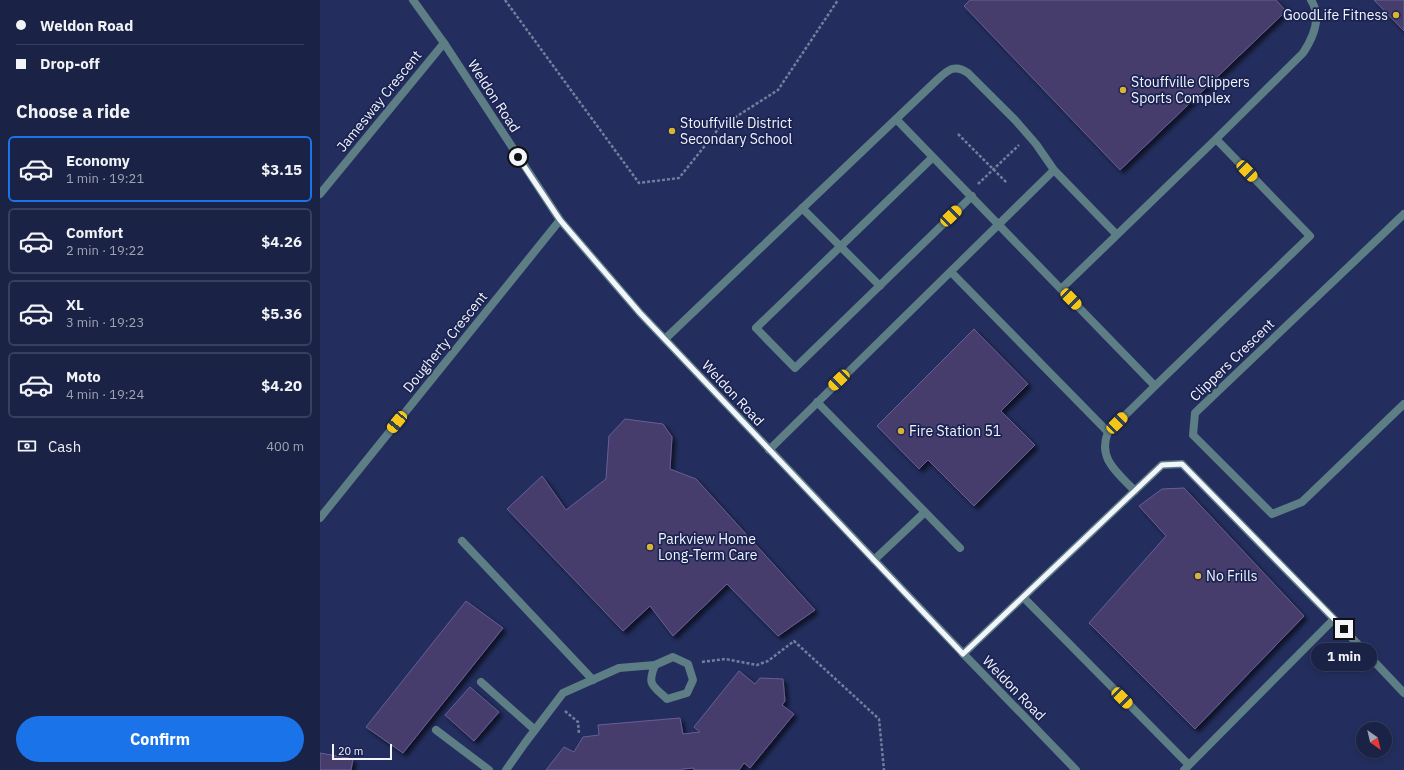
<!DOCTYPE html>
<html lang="en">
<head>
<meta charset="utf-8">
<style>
	:root { --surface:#1a2246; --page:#232a4d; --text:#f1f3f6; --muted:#9fa4b3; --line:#383f5f; --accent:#1a73e8 }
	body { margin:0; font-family:"IBM Plex Sans",sans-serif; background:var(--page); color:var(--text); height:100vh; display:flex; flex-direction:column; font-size:15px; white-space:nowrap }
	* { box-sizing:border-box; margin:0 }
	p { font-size:13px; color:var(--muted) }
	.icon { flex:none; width:22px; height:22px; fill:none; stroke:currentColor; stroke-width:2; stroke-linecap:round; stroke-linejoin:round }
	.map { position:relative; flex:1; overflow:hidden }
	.side { display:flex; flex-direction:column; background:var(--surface); width:320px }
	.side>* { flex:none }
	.hud { display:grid; align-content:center; height:88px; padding:0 16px; background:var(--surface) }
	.needle { width:26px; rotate:146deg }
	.buttons { position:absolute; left:1036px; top:722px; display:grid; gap:8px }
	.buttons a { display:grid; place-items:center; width:36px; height:36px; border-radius:50%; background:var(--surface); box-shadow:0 2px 6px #0003,0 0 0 1px var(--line); font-size:20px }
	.scale { position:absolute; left:12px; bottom:10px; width:60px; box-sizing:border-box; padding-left:4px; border:2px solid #f2f5fb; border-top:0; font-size:11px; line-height:14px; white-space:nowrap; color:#f2f5fb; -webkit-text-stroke:3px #1a2352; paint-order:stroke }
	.end { position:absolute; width:18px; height:18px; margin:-9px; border:5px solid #f2f5fb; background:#111; box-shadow:0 0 0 2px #111 }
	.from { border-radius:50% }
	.bubble { position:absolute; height:28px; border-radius:14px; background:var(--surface); box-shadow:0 2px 6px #0003,0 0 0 1px var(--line); font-size:13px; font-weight:800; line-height:28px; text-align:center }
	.car { position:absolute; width:12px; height:24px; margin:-12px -6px; border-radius:5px; box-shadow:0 0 3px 1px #0007; background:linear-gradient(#f5c518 24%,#345 0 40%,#f5c518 0 76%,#345 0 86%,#f5c518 0) }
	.hud b { display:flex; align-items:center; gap:14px; height:38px; font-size:15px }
	.hud b+b { border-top:1px solid var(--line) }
	.hud i { width:10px; height:10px; background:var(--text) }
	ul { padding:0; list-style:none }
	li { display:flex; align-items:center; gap:12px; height:66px; margin:0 8px 6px; padding:0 8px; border:2px solid var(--line); border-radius:6px }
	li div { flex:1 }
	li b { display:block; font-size:15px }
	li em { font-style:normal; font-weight:800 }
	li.active { border-color:var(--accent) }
	li>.icon { width:36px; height:36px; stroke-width:1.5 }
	h2 { padding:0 16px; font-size:18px; line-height:48px }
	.pay { display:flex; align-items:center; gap:10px; height:44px; padding:0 16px; font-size:15px }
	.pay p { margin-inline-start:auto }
	.cta { display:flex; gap:8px; margin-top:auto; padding:8px 16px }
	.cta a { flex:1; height:46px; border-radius:24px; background:var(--accent); color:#fff; font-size:16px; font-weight:800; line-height:46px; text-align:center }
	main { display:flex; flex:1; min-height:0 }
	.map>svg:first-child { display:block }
</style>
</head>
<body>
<main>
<section class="side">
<div class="hud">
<b><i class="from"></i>Weldon Road</b>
<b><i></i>Drop-off</b>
</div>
<h2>Choose a ride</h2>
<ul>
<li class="active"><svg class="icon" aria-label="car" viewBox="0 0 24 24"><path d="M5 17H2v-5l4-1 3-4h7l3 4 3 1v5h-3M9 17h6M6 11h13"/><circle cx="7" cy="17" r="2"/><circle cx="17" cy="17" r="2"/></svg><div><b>Economy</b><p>1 min · 19:21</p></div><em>$3.15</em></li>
<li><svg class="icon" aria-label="car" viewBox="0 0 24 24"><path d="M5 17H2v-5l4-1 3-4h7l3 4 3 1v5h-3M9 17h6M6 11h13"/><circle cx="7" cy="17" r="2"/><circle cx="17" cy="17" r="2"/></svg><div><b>Comfort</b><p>2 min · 19:22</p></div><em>$4.26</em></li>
<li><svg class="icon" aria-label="car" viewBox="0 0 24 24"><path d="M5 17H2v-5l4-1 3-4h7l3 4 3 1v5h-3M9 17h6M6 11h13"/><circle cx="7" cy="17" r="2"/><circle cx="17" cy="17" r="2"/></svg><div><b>XL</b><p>3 min · 19:23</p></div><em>$5.36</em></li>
<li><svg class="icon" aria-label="car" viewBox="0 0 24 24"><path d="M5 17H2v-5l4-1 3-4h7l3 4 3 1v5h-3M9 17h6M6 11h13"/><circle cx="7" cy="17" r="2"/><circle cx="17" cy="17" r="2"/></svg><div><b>Moto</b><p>4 min · 19:24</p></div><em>$4.20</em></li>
</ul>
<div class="pay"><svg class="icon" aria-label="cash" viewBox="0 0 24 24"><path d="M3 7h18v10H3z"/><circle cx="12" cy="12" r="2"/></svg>Cash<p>400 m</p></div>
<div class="cta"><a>Confirm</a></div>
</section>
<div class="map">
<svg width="1084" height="770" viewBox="0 0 1084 770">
	<defs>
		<filter id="shadow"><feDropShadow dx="3.5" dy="3.5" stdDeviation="2" flood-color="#0009"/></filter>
	</defs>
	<rect width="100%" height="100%" fill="#232e5e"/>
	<path fill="#463c6d" stroke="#685e95" filter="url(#shadow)" d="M650,0H956L966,11L800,170L644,6Z
		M1054,0H1084V31Z
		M654,329L708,384L681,411L715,445L654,506L608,460L599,469L557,426Z
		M305,419L343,424L352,437L350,469L376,479L495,610L458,636L407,584L353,636L330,606L303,631L187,509L222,476L246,510L286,479L289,436Z
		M864,488L984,616L875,729L769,623L846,536L819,506L842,489Z
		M146,601L183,628L83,753L46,727Z
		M419,671L435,684L440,678L463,679L465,701L462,705L474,714L430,768L424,763L419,770H374V768L362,769V770H226L244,747L254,752L263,737L279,735L278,725L360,718L363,734L380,732L374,727Z
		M150,687L179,712L154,741L125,715Z
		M0,753L33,759L31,770H0Z"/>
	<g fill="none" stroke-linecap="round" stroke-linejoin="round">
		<path stroke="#757d9c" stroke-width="2.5" stroke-dasharray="3 2" stroke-linecap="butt" d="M185,0L319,183L359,178L400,127L458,90L518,0
			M638,134L687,183
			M658,184L699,145
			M382,662L405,659L437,665L448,661L474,641L559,719L564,770
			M245,711L258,722L259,734"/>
		<path stroke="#5d7e85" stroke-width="8" d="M576,119L835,386L990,236L896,139L741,289
			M896,139L983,53C993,38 1002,17 991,0
			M613,157L436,328L475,368L652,196
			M482,208L560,286
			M1084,214L875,413L873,435L952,514L982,502L1084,404
			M631,272L788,432
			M345,339L617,80C627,71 634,63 648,73L696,121L716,144L734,170L797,235
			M497,402L605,512L554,560
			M449,450L734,170
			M815,491C798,473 777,459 788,432L835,386
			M605,512L640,548
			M142,541L273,680
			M703,597L869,765
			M643,654L842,465L862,464L1014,619L1084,693
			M353,657L368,664L373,680L367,693L347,699C332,685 327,685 335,665Z
			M161,682L215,730
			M116,730L169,770
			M186,770L205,743L243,693L299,668L335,665
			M864,770L1014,619"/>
		<path stroke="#5d7e85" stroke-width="8" d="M0,194L124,43
			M0,518L240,220"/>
		<path stroke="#5d7e85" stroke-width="8" d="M93,0L124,43L240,220L320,313L632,642L756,770"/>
	</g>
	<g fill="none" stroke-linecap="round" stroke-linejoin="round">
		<path stroke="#f2f5fb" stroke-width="5" d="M198,157L240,220L320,313L643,654L842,465L862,464L1024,629"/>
	</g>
	<g fill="#d9b334" stroke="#1a2352" stroke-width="1.5">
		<circle cx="1076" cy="15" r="4"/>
		<circle cx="803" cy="90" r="4"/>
		<circle cx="352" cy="131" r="4"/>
		<circle cx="581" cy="431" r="4"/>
		<circle cx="330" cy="547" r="4"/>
		<circle cx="878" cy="576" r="4"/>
	</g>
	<g text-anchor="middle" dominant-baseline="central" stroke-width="3.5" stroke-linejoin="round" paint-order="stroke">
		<g font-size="14" fill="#f2f5fb" stroke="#1a2352" text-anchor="start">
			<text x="1068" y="15" text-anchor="end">GoodLife Fitness</text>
			<text x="811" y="82">Stouffville Clippers<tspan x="811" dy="16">Sports Complex</tspan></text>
			<text x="360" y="123">Stouffville District<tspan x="360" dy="16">Secondary School</tspan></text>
			<text x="589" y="431">Fire Station 51</text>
			<text x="338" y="539">Parkview Home<tspan x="338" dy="16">Long-Term Care</tspan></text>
			<text x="886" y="576">No Frills</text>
		</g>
		<g font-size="14" fill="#f2f5fb" stroke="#1a2352">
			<text transform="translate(174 96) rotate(57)">Weldon Road</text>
			<text transform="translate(59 101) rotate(-51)">Jamesway Crescent</text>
			<text transform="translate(125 342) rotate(-51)">Dougherty Crescent</text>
			<text transform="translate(912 360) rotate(-44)">Clippers Crescent</text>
			<text transform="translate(413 393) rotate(47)">Weldon Road</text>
			<text transform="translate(694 688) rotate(46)">Weldon Road</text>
		</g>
	</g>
</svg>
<div class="buttons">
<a><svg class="needle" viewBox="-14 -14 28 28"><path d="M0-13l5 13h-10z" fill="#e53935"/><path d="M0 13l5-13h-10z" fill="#9fa4b3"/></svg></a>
</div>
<div class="scale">20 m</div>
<i class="end from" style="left:198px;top:157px"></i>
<i class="end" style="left:1024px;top:629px"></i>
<div class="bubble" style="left:991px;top:643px;width:66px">1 min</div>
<i class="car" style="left:927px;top:171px;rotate:136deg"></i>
<i class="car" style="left:631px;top:216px;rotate:46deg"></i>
<i class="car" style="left:751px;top:299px;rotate:136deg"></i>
<i class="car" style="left:519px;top:380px;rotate:226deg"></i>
<i class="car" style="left:77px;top:422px;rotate:219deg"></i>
<i class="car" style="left:797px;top:423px;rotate:45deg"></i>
<i class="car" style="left:802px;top:698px;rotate:135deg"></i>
</div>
</main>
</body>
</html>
